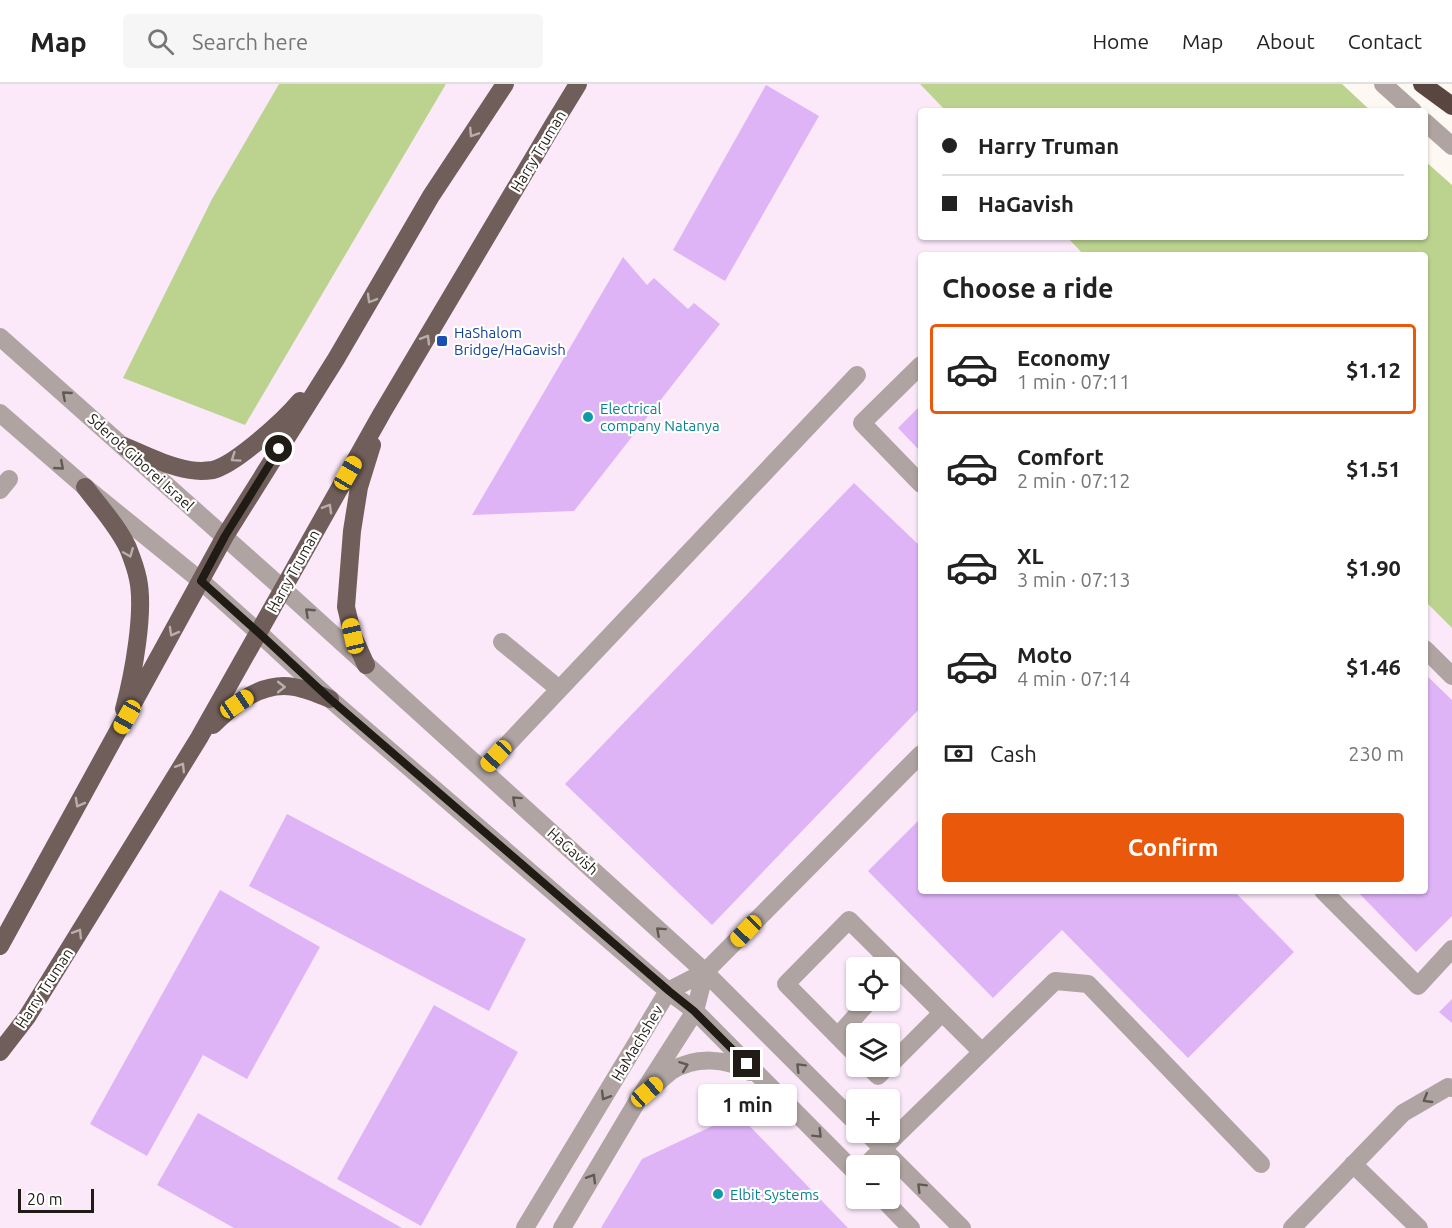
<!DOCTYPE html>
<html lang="en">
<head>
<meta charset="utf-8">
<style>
	:root { --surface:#fff; --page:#f6f6f6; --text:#222; --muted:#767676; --line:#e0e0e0; --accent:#ea580c }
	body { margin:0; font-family:Ubuntu,sans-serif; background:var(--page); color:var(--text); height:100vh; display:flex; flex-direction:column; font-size:22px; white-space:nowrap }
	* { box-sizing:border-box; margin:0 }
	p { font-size:20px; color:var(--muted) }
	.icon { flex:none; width:33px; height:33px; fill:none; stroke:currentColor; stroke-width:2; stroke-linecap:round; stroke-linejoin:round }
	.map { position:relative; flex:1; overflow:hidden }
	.panel { position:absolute; left:918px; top:168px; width:510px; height:642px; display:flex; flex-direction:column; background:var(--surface); border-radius:6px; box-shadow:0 2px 4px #0004 }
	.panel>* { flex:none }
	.guide { position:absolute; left:918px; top:24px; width:510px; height:132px; border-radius:6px; box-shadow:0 2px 4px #0004; display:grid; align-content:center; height:132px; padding:0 24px; background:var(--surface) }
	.controls { position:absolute; left:846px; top:873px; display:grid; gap:12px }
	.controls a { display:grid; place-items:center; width:54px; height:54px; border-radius:6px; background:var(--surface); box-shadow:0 2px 4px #0004; font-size:30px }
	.scale { position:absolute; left:18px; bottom:15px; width:76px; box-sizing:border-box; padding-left:6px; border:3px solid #201c15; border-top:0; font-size:16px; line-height:21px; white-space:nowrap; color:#201c15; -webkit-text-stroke:4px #fff; paint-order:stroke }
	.end { position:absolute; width:27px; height:27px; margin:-14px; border:8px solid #201c15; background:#fff; box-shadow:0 0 0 3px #fff }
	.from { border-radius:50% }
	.bubble { position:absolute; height:42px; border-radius:6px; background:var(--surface); box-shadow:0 2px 4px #0004; font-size:20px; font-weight:700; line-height:42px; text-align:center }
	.car { position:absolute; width:18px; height:36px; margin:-18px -9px; border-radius:8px; box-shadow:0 0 4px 2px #0007; background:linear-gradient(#f5c518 24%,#345 0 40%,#f5c518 0 76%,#345 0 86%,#f5c518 0) }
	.guide b { display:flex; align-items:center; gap:21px; height:57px; font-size:22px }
	.guide b+b { border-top:2px solid var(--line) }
	.guide i { width:15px; height:15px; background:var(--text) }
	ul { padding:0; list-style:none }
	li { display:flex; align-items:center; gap:18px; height:90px; margin:0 12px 9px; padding:0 12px; border:3px solid transparent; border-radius:6px }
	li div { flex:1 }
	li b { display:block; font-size:22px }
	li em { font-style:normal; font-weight:700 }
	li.active { border-color:var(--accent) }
	li>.icon { width:54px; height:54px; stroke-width:1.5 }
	h2 { padding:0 24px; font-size:27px; line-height:72px }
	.pay { display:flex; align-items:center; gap:15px; height:66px; padding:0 24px; font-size:22px }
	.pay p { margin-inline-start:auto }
	.primary-button { display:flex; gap:12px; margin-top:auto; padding:12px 24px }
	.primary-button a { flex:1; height:69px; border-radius:6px; background:var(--accent); color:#fff; font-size:24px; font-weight:700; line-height:69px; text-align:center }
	header { display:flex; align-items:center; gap:36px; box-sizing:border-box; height:84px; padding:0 30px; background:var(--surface); border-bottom:2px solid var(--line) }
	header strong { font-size:28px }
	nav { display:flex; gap:33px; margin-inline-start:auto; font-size:21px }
	.search { width:420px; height:54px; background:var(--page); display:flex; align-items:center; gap:15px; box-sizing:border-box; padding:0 21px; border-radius:6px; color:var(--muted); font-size:22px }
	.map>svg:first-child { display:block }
</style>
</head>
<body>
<header>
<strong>Map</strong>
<div class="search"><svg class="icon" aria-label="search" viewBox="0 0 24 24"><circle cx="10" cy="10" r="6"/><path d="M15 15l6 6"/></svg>Search here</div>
<nav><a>Home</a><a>Map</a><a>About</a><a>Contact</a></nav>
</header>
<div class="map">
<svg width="1452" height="1144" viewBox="0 0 1452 1144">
	<rect width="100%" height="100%" fill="#fdf8f1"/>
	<path fill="#fbe9fa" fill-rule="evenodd" d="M0,0H1268L1304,27H921V153H1425L1452,136V1144H0ZM921,171H1425V807H921ZM856,884H890V916H856ZM856,950H890V982H856ZM856,1016H890V1048H856ZM856,1082H890V1114H856Z"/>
	<path fill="#bcd390" d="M279,0H446L245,341L123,294L212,115Z
		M920,0H1342L1371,27H946Z
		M1425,77L1452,101V544L1425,517V171H1084L1067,153H1425Z"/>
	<path fill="#deb4f7" d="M766,1L819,32L725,197L673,166Z
		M623,173L647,201L654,194L688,225L694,219L720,240L574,427L472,431Z
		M921,321V368L898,344Z
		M854,399L921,463V623L712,841L565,700Z
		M1425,590L1452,616V832L1416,868L1357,807H1425Z
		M287,730L526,855L489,927L249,802Z
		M921,734V807H1234L1294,868L1188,974L1062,846L993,914L868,787Z
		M220,806L320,863L247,995L203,971L147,1072L90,1040Z
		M1452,915V939L1439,928Z
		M434,921L518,968L421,1142L337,1095Z
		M198,1029L402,1144H234L157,1101Z
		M738,1030L848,1144H601L642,1075Z"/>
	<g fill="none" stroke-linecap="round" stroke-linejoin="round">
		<path stroke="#afa4a1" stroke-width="18" d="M1383,0L1413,27
			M1425,38L1452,62
			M0,253L282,504L705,888L856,1039
			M921,281L862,339L921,400
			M0,329L85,403L201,497L259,549L330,615L668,907L695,927L856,1089
			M0,406L9,395
			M502,558L559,605
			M1425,565L1452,592
			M483,686L857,291
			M1323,807L1418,902L1452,865
			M838,952L870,916
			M856,971L786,900L849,836L982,968
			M890,981L942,929
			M868,982L878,992L888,982
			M653,1003C658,998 665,992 671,987C696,972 726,974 750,988
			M866,1048L962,1144
			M1353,1080L1419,1144
			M865,1082L1055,897L1088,900L1261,1080
			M882,1114L911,1144
			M525,1144L668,907L705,888L921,670
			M562,1144L638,1016L695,927L705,888
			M1292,1144L1403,1029L1448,1003L1452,1004"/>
		<path stroke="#705e5a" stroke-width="18" d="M124,362C145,371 167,382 190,386C196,387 206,387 213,386C236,380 284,336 300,317
			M85,403C100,423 117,441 128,464C132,474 136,485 138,495C145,528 133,592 124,625
			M366,581L353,552L346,523L352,447L359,403L372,361
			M213,641C234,620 262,597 294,603C306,605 318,610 330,615
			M0,862L225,452L336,275L431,112L505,0
			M0,968L27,933L199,654L382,329L553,41L578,0"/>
		<path stroke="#5a4641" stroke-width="18" d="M1422,0L1452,22"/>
	</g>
	<defs><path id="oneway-chevron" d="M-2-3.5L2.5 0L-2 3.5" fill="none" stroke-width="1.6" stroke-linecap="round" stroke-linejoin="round" transform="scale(1.5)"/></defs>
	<g stroke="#b8aeac">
		<use href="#oneway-chevron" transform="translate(473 49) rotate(123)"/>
		<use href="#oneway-chevron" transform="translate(371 215) rotate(120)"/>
		<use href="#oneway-chevron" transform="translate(426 255) rotate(-59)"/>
		<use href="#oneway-chevron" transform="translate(235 374) rotate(145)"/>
		<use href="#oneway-chevron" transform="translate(328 424) rotate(-60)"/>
		<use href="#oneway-chevron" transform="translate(129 469) rotate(68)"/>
		<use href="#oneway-chevron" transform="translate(173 548) rotate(119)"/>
		<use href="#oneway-chevron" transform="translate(281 603)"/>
		<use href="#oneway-chevron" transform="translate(181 683) rotate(-58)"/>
		<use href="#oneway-chevron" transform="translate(79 719) rotate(119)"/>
		<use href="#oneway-chevron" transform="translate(78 849) rotate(-58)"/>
	</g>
	<g stroke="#605954">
		<use href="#oneway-chevron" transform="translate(66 311) rotate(-139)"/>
		<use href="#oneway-chevron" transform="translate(60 382) rotate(41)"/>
		<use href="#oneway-chevron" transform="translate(309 528) rotate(-137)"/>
		<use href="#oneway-chevron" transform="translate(516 716) rotate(-138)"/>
		<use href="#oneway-chevron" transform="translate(660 847) rotate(-138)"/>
		<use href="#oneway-chevron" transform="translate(684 982) rotate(-21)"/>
		<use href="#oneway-chevron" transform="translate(800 983) rotate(-135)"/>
		<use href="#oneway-chevron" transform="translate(605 1012) rotate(121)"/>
		<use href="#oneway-chevron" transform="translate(1427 1015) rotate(149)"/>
		<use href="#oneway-chevron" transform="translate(818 1050) rotate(45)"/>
		<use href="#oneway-chevron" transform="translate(592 1094) rotate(-59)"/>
		<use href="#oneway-chevron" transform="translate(921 1103) rotate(-135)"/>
	</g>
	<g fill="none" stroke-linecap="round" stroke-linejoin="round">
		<path stroke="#201c15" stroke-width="8" d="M279,365L225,452L201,497L259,549L330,615L669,907L694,927L747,980"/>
	</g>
	<rect fill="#1a4fb4" stroke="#fff" stroke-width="2" x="436" y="251" width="12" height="12" rx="3"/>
	<g fill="#0f9aa8" stroke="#fff" stroke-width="2">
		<circle cx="588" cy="333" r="6"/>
		<circle cx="718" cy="1110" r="6"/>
	</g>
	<g text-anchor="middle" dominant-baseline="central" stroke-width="4.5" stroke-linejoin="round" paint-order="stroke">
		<g font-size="15" fill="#201c15" stroke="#fff">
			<text transform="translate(538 67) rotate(-59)">Harry Truman</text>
			<text transform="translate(141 378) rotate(42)">Sderot Giborei Israel</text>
			<text transform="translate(293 487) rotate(-61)">Harry Truman</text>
			<text transform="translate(573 767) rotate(42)">HaGavish</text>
			<text transform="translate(44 904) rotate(-57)">Harry Truman</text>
			<text transform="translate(637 959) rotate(-59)">HaMachshev</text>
		</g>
		<g font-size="15" fill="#164399" stroke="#fff" text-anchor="start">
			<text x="454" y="248">HaShalom<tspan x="454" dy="17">Bridge/HaGavish</tspan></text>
		</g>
		<g font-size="15" fill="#0d838f" stroke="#fff" text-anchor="start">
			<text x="600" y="324">Electrical<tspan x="600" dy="17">company Natanya</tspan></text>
			<text x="730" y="1110">Elbit Systems</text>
		</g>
	</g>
</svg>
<div class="controls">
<a><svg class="icon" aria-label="locate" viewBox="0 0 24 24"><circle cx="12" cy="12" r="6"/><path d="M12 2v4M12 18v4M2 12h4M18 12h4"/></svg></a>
<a><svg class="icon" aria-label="layers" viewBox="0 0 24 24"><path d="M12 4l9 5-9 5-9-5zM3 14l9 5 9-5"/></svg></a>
<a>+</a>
<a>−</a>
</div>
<div class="scale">20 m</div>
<i class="end from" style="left:279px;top:365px"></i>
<i class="end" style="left:747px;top:980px"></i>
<div class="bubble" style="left:698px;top:1000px;width:99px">1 min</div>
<i class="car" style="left:348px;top:389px;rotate:30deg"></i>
<i class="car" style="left:353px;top:552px;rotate:347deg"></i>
<i class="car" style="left:237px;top:620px;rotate:56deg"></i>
<i class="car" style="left:127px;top:633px;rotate:209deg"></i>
<i class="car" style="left:496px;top:672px;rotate:223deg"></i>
<i class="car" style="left:746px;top:847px;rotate:224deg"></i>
<i class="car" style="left:647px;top:1008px;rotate:49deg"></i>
<div class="guide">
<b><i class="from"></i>Harry Truman</b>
<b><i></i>HaGavish</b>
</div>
<section class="panel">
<h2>Choose a ride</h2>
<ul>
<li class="active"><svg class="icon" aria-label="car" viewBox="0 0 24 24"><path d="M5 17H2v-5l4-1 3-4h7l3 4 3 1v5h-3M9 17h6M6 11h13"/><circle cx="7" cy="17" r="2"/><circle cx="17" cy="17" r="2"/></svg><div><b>Economy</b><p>1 min · 07:11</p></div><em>$1.12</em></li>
<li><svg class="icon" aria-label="car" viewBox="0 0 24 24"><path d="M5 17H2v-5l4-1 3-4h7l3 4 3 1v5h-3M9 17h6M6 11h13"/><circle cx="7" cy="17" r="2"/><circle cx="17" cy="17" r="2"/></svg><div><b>Comfort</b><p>2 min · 07:12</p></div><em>$1.51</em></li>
<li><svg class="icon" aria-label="car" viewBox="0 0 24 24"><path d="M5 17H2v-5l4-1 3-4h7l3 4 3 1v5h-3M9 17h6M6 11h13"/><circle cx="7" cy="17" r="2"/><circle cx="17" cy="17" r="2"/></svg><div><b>XL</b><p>3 min · 07:13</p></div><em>$1.90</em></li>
<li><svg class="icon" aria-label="car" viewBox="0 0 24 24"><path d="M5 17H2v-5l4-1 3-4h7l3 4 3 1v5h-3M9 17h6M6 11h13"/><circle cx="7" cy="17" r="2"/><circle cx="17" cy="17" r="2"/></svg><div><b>Moto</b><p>4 min · 07:14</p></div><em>$1.46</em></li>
</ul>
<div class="pay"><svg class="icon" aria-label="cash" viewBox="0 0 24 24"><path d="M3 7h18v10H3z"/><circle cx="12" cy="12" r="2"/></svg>Cash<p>230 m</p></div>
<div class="primary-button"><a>Confirm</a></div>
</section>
</div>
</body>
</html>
